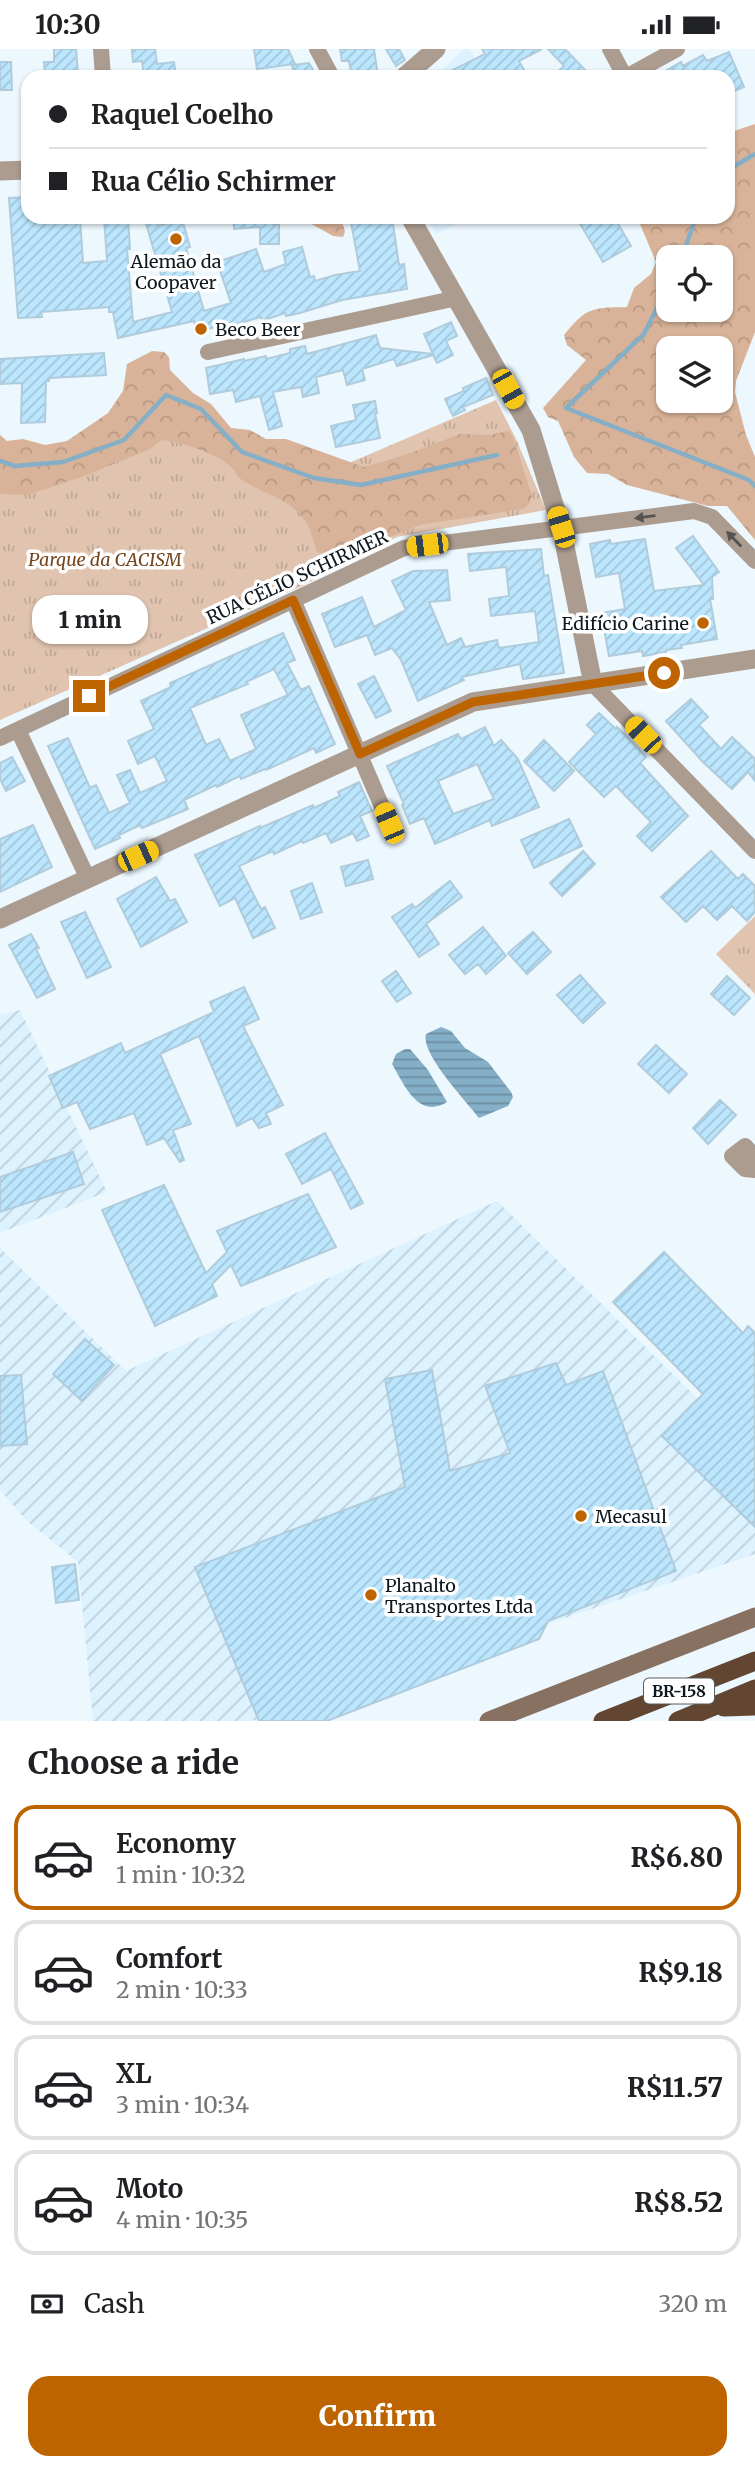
<!DOCTYPE html>
<html lang="en">
<head>
<meta charset="utf-8">
<style>
	:root { --surface:#fff; --page:#f6f6f6; --text:#202124; --muted:#757577; --line:#e0e0e0; --accent:#bd6400 }
	body { margin:0; font-family:Merriweather,serif; background:var(--page); color:var(--text); height:100vh; display:flex; flex-direction:column; font-size:26px; white-space:nowrap }
	* { box-sizing:border-box; margin:0 }
	p { font-size:23px; color:var(--muted) }
	.icon { flex:none; width:38px; height:38px; fill:none; stroke:currentColor; stroke-width:2; stroke-linecap:round; stroke-linejoin:round }
	.map { position:relative; height:1672px; overflow:hidden }
	.details { display:flex; flex-direction:column; background:var(--surface); flex:1 }
	.details>* { flex:none }
	.hud { position:absolute; left:21px; top:21px; width:714px; height:154px; border-radius:21px; box-shadow:0 2px 5px #0004; display:grid; align-content:center; height:154px; padding:0 28px; background:var(--surface) }
	.buttons { position:absolute; left:656px; top:196px; display:grid; gap:14px }
	.buttons a { display:grid; place-items:center; width:77px; height:77px; border-radius:14px; background:var(--surface); box-shadow:0 2px 5px #0004; font-size:35px }
	.end { position:absolute; width:32px; height:32px; margin:-16px; border:9px solid #bd6400; background:#fff; box-shadow:0 0 0 4px #fff }
	.from { border-radius:50% }
	.bubble { position:absolute; height:49px; border-radius:21px; background:var(--surface); box-shadow:0 2px 5px #0004; font-size:23px; font-weight:800; line-height:49px; text-align:center }
	.car { position:absolute; width:21px; height:42px; margin:-21px -10px; border-radius:9px; box-shadow:0 0 5px 2px #0007; background:linear-gradient(#f5c518 24%,#345 0 40%,#f5c518 0 76%,#345 0 86%,#f5c518 0) }
	.hud b { display:flex; align-items:center; gap:24px; height:66px; font-size:26px }
	.hud b+b { border-top:2px solid var(--line) }
	.hud i { width:18px; height:18px; background:var(--text) }
	ul { padding:0; list-style:none }
	li { display:flex; align-items:center; gap:21px; height:105px; margin:0 14px 10px; padding:0 14px; border:4px solid var(--line); border-radius:21px }
	li div { flex:1 }
	li b { display:block; font-size:26px }
	li em { font-style:normal; font-weight:800 }
	li.on { border-color:var(--accent) }
	li>.icon { width:63px; height:63px; stroke-width:1.5 }
	h2 { padding:0 28px; font-size:32px; line-height:84px }
	.pay { display:flex; align-items:center; gap:18px; height:77px; padding:0 28px; font-size:26px }
	.pay p { margin-inline-start:auto }
	.action { display:flex; gap:14px; margin-top:auto; padding:14px 28px }
	.action a { flex:1; height:80px; border-radius:21px; background:var(--accent); color:#fff; font-size:28px; font-weight:800; line-height:80px; text-align:center }
	.status { display:flex; justify-content:space-between; align-items:center; height:49px; padding:0 35px; background:var(--surface); direction:ltr }
	.status svg { height:19px; fill:currentColor }
	.map>svg:first-child { display:block }
</style>
</head>
<body>
<div class="status"><b>10:30</b><svg viewBox="0 0 49 12"><path d="M0 12V9h3v3zM5 12V6h3v6zM10 12V3h3v9zM15 12V0h3v12zM26 1h20v11H26zM47 4h2v5h-2z"/></svg></div>
<div class="map">
<svg width="755" height="1672" viewBox="0 0 755 1672">
	<defs>
		<pattern id="industrial-furrows" width="10" height="10" patternUnits="userSpaceOnUse" patternTransform="scale(1.75)"><rect width="10" height="10" fill="#dcf2ff"/><path d="M-1 1l2-2M0 10L10 0M9 11l2-2" fill="none" stroke="#bccfda"/></pattern>
		<pattern id="grass-tufts" width="24" height="20" patternUnits="userSpaceOnUse" patternTransform="scale(1.75)"><rect width="24" height="20" fill="#e1c4af"/><path d="M3 7l-1-3M5 7V3M7 7l1-3M15 17l-1-3M17 17v-4M19 17l1-3" fill="none" stroke="#c0a896"/></pattern>
		<pattern id="forest-crowns" width="20" height="18" patternUnits="userSpaceOnUse" patternTransform="scale(1.75)"><rect width="20" height="18" fill="#d8b399"/><path d="M2 6a3 3 0 1 1 6 0M12 15a3 3 0 1 1 6 0" fill="none" stroke="#b89983"/></pattern>
		<pattern id="water-rules" width="6" height="5" patternUnits="userSpaceOnUse" patternTransform="scale(1.75)"><rect width="6" height="5" fill="#85afc6"/><path d="M0 2.5h6" fill="none" stroke="#6b8da0"/></pattern>
		<pattern id="building-hatch" width="6" height="6" patternUnits="userSpaceOnUse" patternTransform="scale(1.75)"><rect width="6" height="6" fill="#bbe6fe"/><path d="M-1 1l2-2M0 6l6-6M5 7l2-2" fill="none" stroke="#a0c5d9"/></pattern>
	</defs>
	<rect width="100%" height="100%" fill="#ecf7fe"/>
	<path fill="#dcf2ff" d="M464,0H469L485,28H435Z
		M426,168H472L436,185Z"/>
	<path fill="url(#industrial-furrows)" d="M20,961L107,1143L0,1184V966Z
		M497,1152L755,1406V1505L547,1575L539,1590L251,1672H93L78,1513L27,1472L0,1441V1199L126,1322Z"/>
	<path fill="url(#grass-tufts)" d="M166,346L242,403L314,429L496,351L517,392L546,461L397,488L300,538L0,671V412L15,417Z
		M755,867V945L716,905Z"/>
	<path fill="url(#forest-crowns)" fill-rule="evenodd" d="M755,75V283L736,332L735,343L746,386L755,408V491L727,457H708L627,436L608,425L587,424L574,408L558,372L548,368L543,359L586,311L567,296L564,286C587,258 591,259 627,258L634,239L651,225L656,213L637,168H728V84ZM721,208V261H668V208ZM721,299V352H668V299Z
		M299,168H341L345,183L343,188L333,187Z
		M152,302L164,303L169,308L170,321L193,344L211,355L231,379L250,381L266,390H286L364,418L408,405L460,385L490,386L508,382L513,388L532,447L529,455L523,460L420,476L338,509L317,503C313,491 310,477 302,468C288,449 261,444 242,431C236,427 234,419 228,415C209,402 184,394 162,391L150,400L87,426L28,446L0,445V386L7,392L23,390L45,396L67,392L108,364L123,342L127,315Z"/>
	<path fill="url(#water-rules)" d="M441,978L451,982L465,999L488,1013L511,1043L513,1048L508,1057L479,1069C466,1052 420,1004 426,985Z
		M405,1000H410L428,1021L447,1053C418,1071 404,1035 392,1015L396,1005Z"/>
	<g fill="none" stroke-linecap="round" stroke-linejoin="round">
		<path stroke="#85afc6" stroke-width="4.5" d="M728,121L755,105
			M682,208L696,168
			M668,237L644,285L566,359L749,431L755,437
			M0,412L15,417L63,413L124,391L166,346L201,360L242,403L314,429L361,436L497,406"/>
	</g>
	<path fill="url(#building-hatch)" stroke="#b0ccdc" stroke-width="2" fill-rule="evenodd" d="M54,0H76L78,25L45,26L44,13H54Z
		M132,0H155L157,15L174,13L176,28H144L142,12L133,13Z
		M254,0H288L295,15L257,20Z
		M340,0H374L378,27L352,28L349,12H342Z
		M386,0H399L405,11L396,17Z
		M482,0H542L519,12L528,28H439L485,5Z
		M548,0H565L586,22L579,28H552L564,17Z
		M729,3L744,38L728,45V28H655L681,13L683,17L703,6L707,12Z
		M0,13H11L12,41H0Z
		M309,14L317,28H295L292,16Z
		M28,148V168H80L83,214L107,212L104,168H128L130,200H127L133,273L172,263L144,168H155L158,177L182,170L190,198L186,199L204,262L231,254L217,213L256,200L264,223L286,215L283,203L302,198L310,228L314,227L315,232L335,226L360,222L350,168H392L399,216L404,215L407,240L342,251L300,264L286,267L285,264L262,272L261,268L222,279L221,277L197,282L194,272L118,289L113,263H109V258L41,263L42,268L18,269L9,149Z
		M233,168H273V175H279V195H260V178L234,180Z
		M576,168H614L631,197L603,213Z
		M451,273L457,287L446,292L453,306L437,314L433,306L397,317L394,310L362,320L365,331L347,336L343,321L316,328L319,344L303,348L301,338L273,343L282,377L269,381L260,347L236,353L233,341L210,345L206,319L244,310V312L266,307V310L290,304V300L305,297L307,305L376,286L380,299L433,305L424,285Z
		M104,304L106,326L49,329V332H46L45,373L21,374L22,334L0,335V310Z
		M486,329L493,346L463,358L465,361L453,367L445,350L464,342L463,339Z
		M375,352L377,364H375L380,389L336,398L331,377L356,371L353,356Z
		M693,487L719,523L712,528L713,550H710L717,590L681,596L682,599L666,601V603L643,607L642,602L609,607L601,564L625,560L619,524L596,528L590,495L610,491L611,495L645,490L654,542L704,536L676,499Z
		M541,500L544,527L548,526L564,624L523,630L520,615L462,628L464,631L418,652L401,611L392,599L375,606L367,586L335,598L322,565L362,548L374,578L406,561L392,532L413,522L447,521L450,551L429,553L447,596L461,589L465,598L497,591L499,599L539,593L535,562L491,567L489,550L509,547L506,518L470,522L468,505Z
		M283,584L295,611L287,614L301,641L309,637L335,695L316,704L314,699L266,721L265,720L241,730L240,727L217,738L216,736L184,751L188,760L142,779L140,776L119,786L120,789L95,800L48,697L68,689L90,739L96,736L109,764L130,754L117,726L130,721L140,744L167,732L155,707L138,715L128,692L154,680L141,652L171,638L170,634ZM274,620L288,646L241,666L256,700L230,712L219,690L206,696L190,659L248,635L246,633Z
		M374,627L391,662L376,669L358,635Z
		M691,650L708,668L699,676L721,700L732,688L755,710V732L748,723L732,740L703,713L666,672Z
		M599,664L616,680L617,678L646,708L640,714L688,767L652,802L637,787L651,773L616,737L604,748L569,713L596,685L587,676Z
		M485,678L494,697L501,691L518,710L539,758L492,777L490,771L435,795L424,769L410,775L402,756L404,755L387,717L458,685L461,690ZM477,715L494,750L453,765L438,732Z
		M544,691L574,722L554,742L524,712Z
		M12,708L25,732L6,742L0,730V714Z
		M359,733L372,762L360,767L369,787L357,792L353,784L331,794L326,784L303,794L302,792L274,805L273,802L239,817L261,860L265,858L275,879L253,889L235,849L220,857L195,806L260,777V779L313,756L314,759L340,747L338,743Z
		M569,770L582,797L534,819L521,791Z
		M33,776L52,818L0,843V790Z
		M583,802L595,815L562,847L550,834Z
		M711,802L738,830L743,825L755,837V863L747,872L732,857L717,871L703,857L686,873L661,848Z
		M368,811L373,830L346,837L341,818Z
		M156,828L170,852L175,850L187,873L141,898L117,850Z
		M450,832L462,848L426,875L439,895L419,908L392,868L412,855L415,859Z
		M312,834L322,863L301,870L291,842Z
		M85,863L111,918L87,929L61,873Z
		M483,878L506,907L486,925L478,915L465,925L449,906Z
		M533,883L551,903L527,925L508,904Z
		M31,885L39,899L36,900L55,940L37,949L9,896Z
		M396,922L411,944L397,953L382,932Z
		M580,926L605,954L583,974L557,946Z
		M727,927L750,949L734,966L711,945Z
		M244,938L259,970L243,977L283,1056L266,1064L271,1075L259,1079L252,1069L237,1077L199,987L160,1005L191,1075L173,1081L184,1111L180,1113L164,1089L147,1096L134,1064L90,1080L77,1053L63,1059L49,1027L121,994L125,1004L214,963L210,953Z
		M656,996L687,1025L669,1044L638,1015Z
		M720,1051L736,1066L708,1095L693,1079Z
		M325,1084L363,1154L351,1160L331,1120L302,1135L286,1105Z
		M73,1103L84,1135L0,1163V1128Z
		M164,1136L206,1224L227,1203L217,1182L308,1145L336,1198L241,1237L231,1216L212,1235L217,1247L155,1277L102,1161Z
		M664,1203L743,1284L748,1277L755,1284V1478L662,1387L703,1345L613,1253Z
		M85,1290L114,1316L82,1352L53,1325Z
		M556,1314L566,1336L603,1322L676,1522L548,1572L539,1590L327,1672H259L195,1518L405,1438L385,1330L432,1321L450,1422L510,1404L485,1337Z
		M21,1326L27,1395L0,1397V1327Z
		M75,1515L79,1551L56,1554L52,1518Z"/>
	<g fill="none" stroke-linecap="round" stroke-linejoin="round">
		<path stroke="#ac9c90" stroke-width="16" d="M101,0L103,28
			M317,0L332,28
			M610,0L625,28
			M626,28L677,0
			M208,303L457,249
			M293,551L389,774
			M593,635L755,802
			M18,681L88,830
			M0,689L404,499L694,462L712,468L755,512
			M755,1108L745,1097L732,1107L745,1120L755,1121"/>
		<path stroke="#ac9c90" stroke-width="19" d="M404,28L436,0
			M0,122L28,121
			M410,168L531,381L561,478L593,635
			M0,870L473,653L755,610"/>
		<path stroke="#887161" stroke-width="19" d="M489,1672L755,1568"/>
		<path stroke="#634631" stroke-width="19" d="M724,1658L755,1657
			M603,1672L755,1612
			M678,1672L755,1640"/>
	</g>
	<defs><path id="oneway-solid" d="M-6-.8H1V-3.2L6.5 0L1 3.2V.8H-6Z" transform="scale(1.75)"/></defs>
	<g fill="#555351">
		<use href="#oneway-solid" transform="translate(645 468) rotate(173)"/>
		<use href="#oneway-solid" transform="translate(734 490) rotate(-134)"/>
	</g>
	<g fill="none" stroke-linecap="round" stroke-linejoin="round">
		<path stroke="#bd6400" stroke-width="9" d="M89,647L293,551L360,705L473,653L664,624"/>
	</g>
	<g fill="#bd6400" stroke="#fff" stroke-width="2.5">
		<circle cx="176" cy="190" r="7"/>
		<circle cx="201" cy="280" r="7"/>
		<circle cx="703" cy="574" r="7"/>
		<circle cx="581" cy="1467" r="7"/>
		<circle cx="371" cy="1546" r="7"/>
	</g>
	<g text-anchor="middle" dominant-baseline="central" stroke-width="7" stroke-linejoin="round" paint-order="stroke">
		<rect fill="#fff" stroke="#565d61" stroke-width="2" x="644" y="1629.5" width="70" height="25" rx="5"/>
		<g font-size="16" font-weight="bold" fill="#0d171d">
			<text x="679" y="1642">BR-158</text>
		</g>
		<g font-size="18" fill="#0d171d" stroke="#fff" text-anchor="start">
			<text x="176" y="212" text-anchor="middle">Alemão da<tspan x="176" dy="21">Coopaver</tspan></text>
			<text x="215" y="280">Beco Beer</text>
			<text x="689" y="574" text-anchor="end">Edifício Carine</text>
			<text x="595" y="1467">Mecasul</text>
			<text x="385" y="1536">Planalto<tspan x="385" dy="21">Transportes Ltda</tspan></text>
		</g>
		<g font-size="18" font-style="italic" fill="#75451d" stroke="#fff">
			<text x="105" y="510">Parque da CACISM</text>
		</g>
		<g font-size="18" fill="#0d171d" stroke="#fff">
			<text transform="translate(297 528) rotate(-25)">RUA CÉLIO SCHIRMER</text>
		</g>
	</g>
</svg>
<div class="buttons">
<a><svg class="icon" aria-label="locate" viewBox="0 0 24 24"><circle cx="12" cy="12" r="6"/><path d="M12 2v4M12 18v4M2 12h4M18 12h4"/></svg></a>
<a><svg class="icon" aria-label="layers" viewBox="0 0 24 24"><path d="M12 4l9 5-9 5-9-5zM3 14l9 5 9-5"/></svg></a>
</div>
<i class="end from" style="left:664px;top:624px"></i>
<i class="end" style="left:89px;top:647px"></i>
<div class="bubble" style="left:32px;top:546px;width:116px">1 min</div>
<i class="car" style="left:508px;top:340px;rotate:151deg"></i>
<i class="car" style="left:561px;top:478px;rotate:343deg"></i>
<i class="car" style="left:427px;top:496px;rotate:263deg"></i>
<i class="car" style="left:643px;top:686px;rotate:316deg"></i>
<i class="car" style="left:389px;top:774px;rotate:337deg"></i>
<i class="car" style="left:138px;top:807px;rotate:66deg"></i>
<div class="hud">
<b><i class="from"></i>Raquel Coelho</b>
<b><i></i>Rua Célio Schirmer</b>
</div>
</div>
<section class="details">
<h2>Choose a ride</h2>
<ul>
<li class="on"><svg class="icon" aria-label="car" viewBox="0 0 24 24"><path d="M5 17H2v-5l4-1 3-4h7l3 4 3 1v5h-3M9 17h6M6 11h13"/><circle cx="7" cy="17" r="2"/><circle cx="17" cy="17" r="2"/></svg><div><b>Economy</b><p>1 min · 10:32</p></div><em>R$6.80</em></li>
<li><svg class="icon" aria-label="car" viewBox="0 0 24 24"><path d="M5 17H2v-5l4-1 3-4h7l3 4 3 1v5h-3M9 17h6M6 11h13"/><circle cx="7" cy="17" r="2"/><circle cx="17" cy="17" r="2"/></svg><div><b>Comfort</b><p>2 min · 10:33</p></div><em>R$9.18</em></li>
<li><svg class="icon" aria-label="car" viewBox="0 0 24 24"><path d="M5 17H2v-5l4-1 3-4h7l3 4 3 1v5h-3M9 17h6M6 11h13"/><circle cx="7" cy="17" r="2"/><circle cx="17" cy="17" r="2"/></svg><div><b>XL</b><p>3 min · 10:34</p></div><em>R$11.57</em></li>
<li><svg class="icon" aria-label="car" viewBox="0 0 24 24"><path d="M5 17H2v-5l4-1 3-4h7l3 4 3 1v5h-3M9 17h6M6 11h13"/><circle cx="7" cy="17" r="2"/><circle cx="17" cy="17" r="2"/></svg><div><b>Moto</b><p>4 min · 10:35</p></div><em>R$8.52</em></li>
</ul>
<div class="pay"><svg class="icon" aria-label="cash" viewBox="0 0 24 24"><path d="M3 7h18v10H3z"/><circle cx="12" cy="12" r="2"/></svg>Cash<p>320 m</p></div>
<div class="action"><a>Confirm</a></div>
</section>
</body>
</html>
